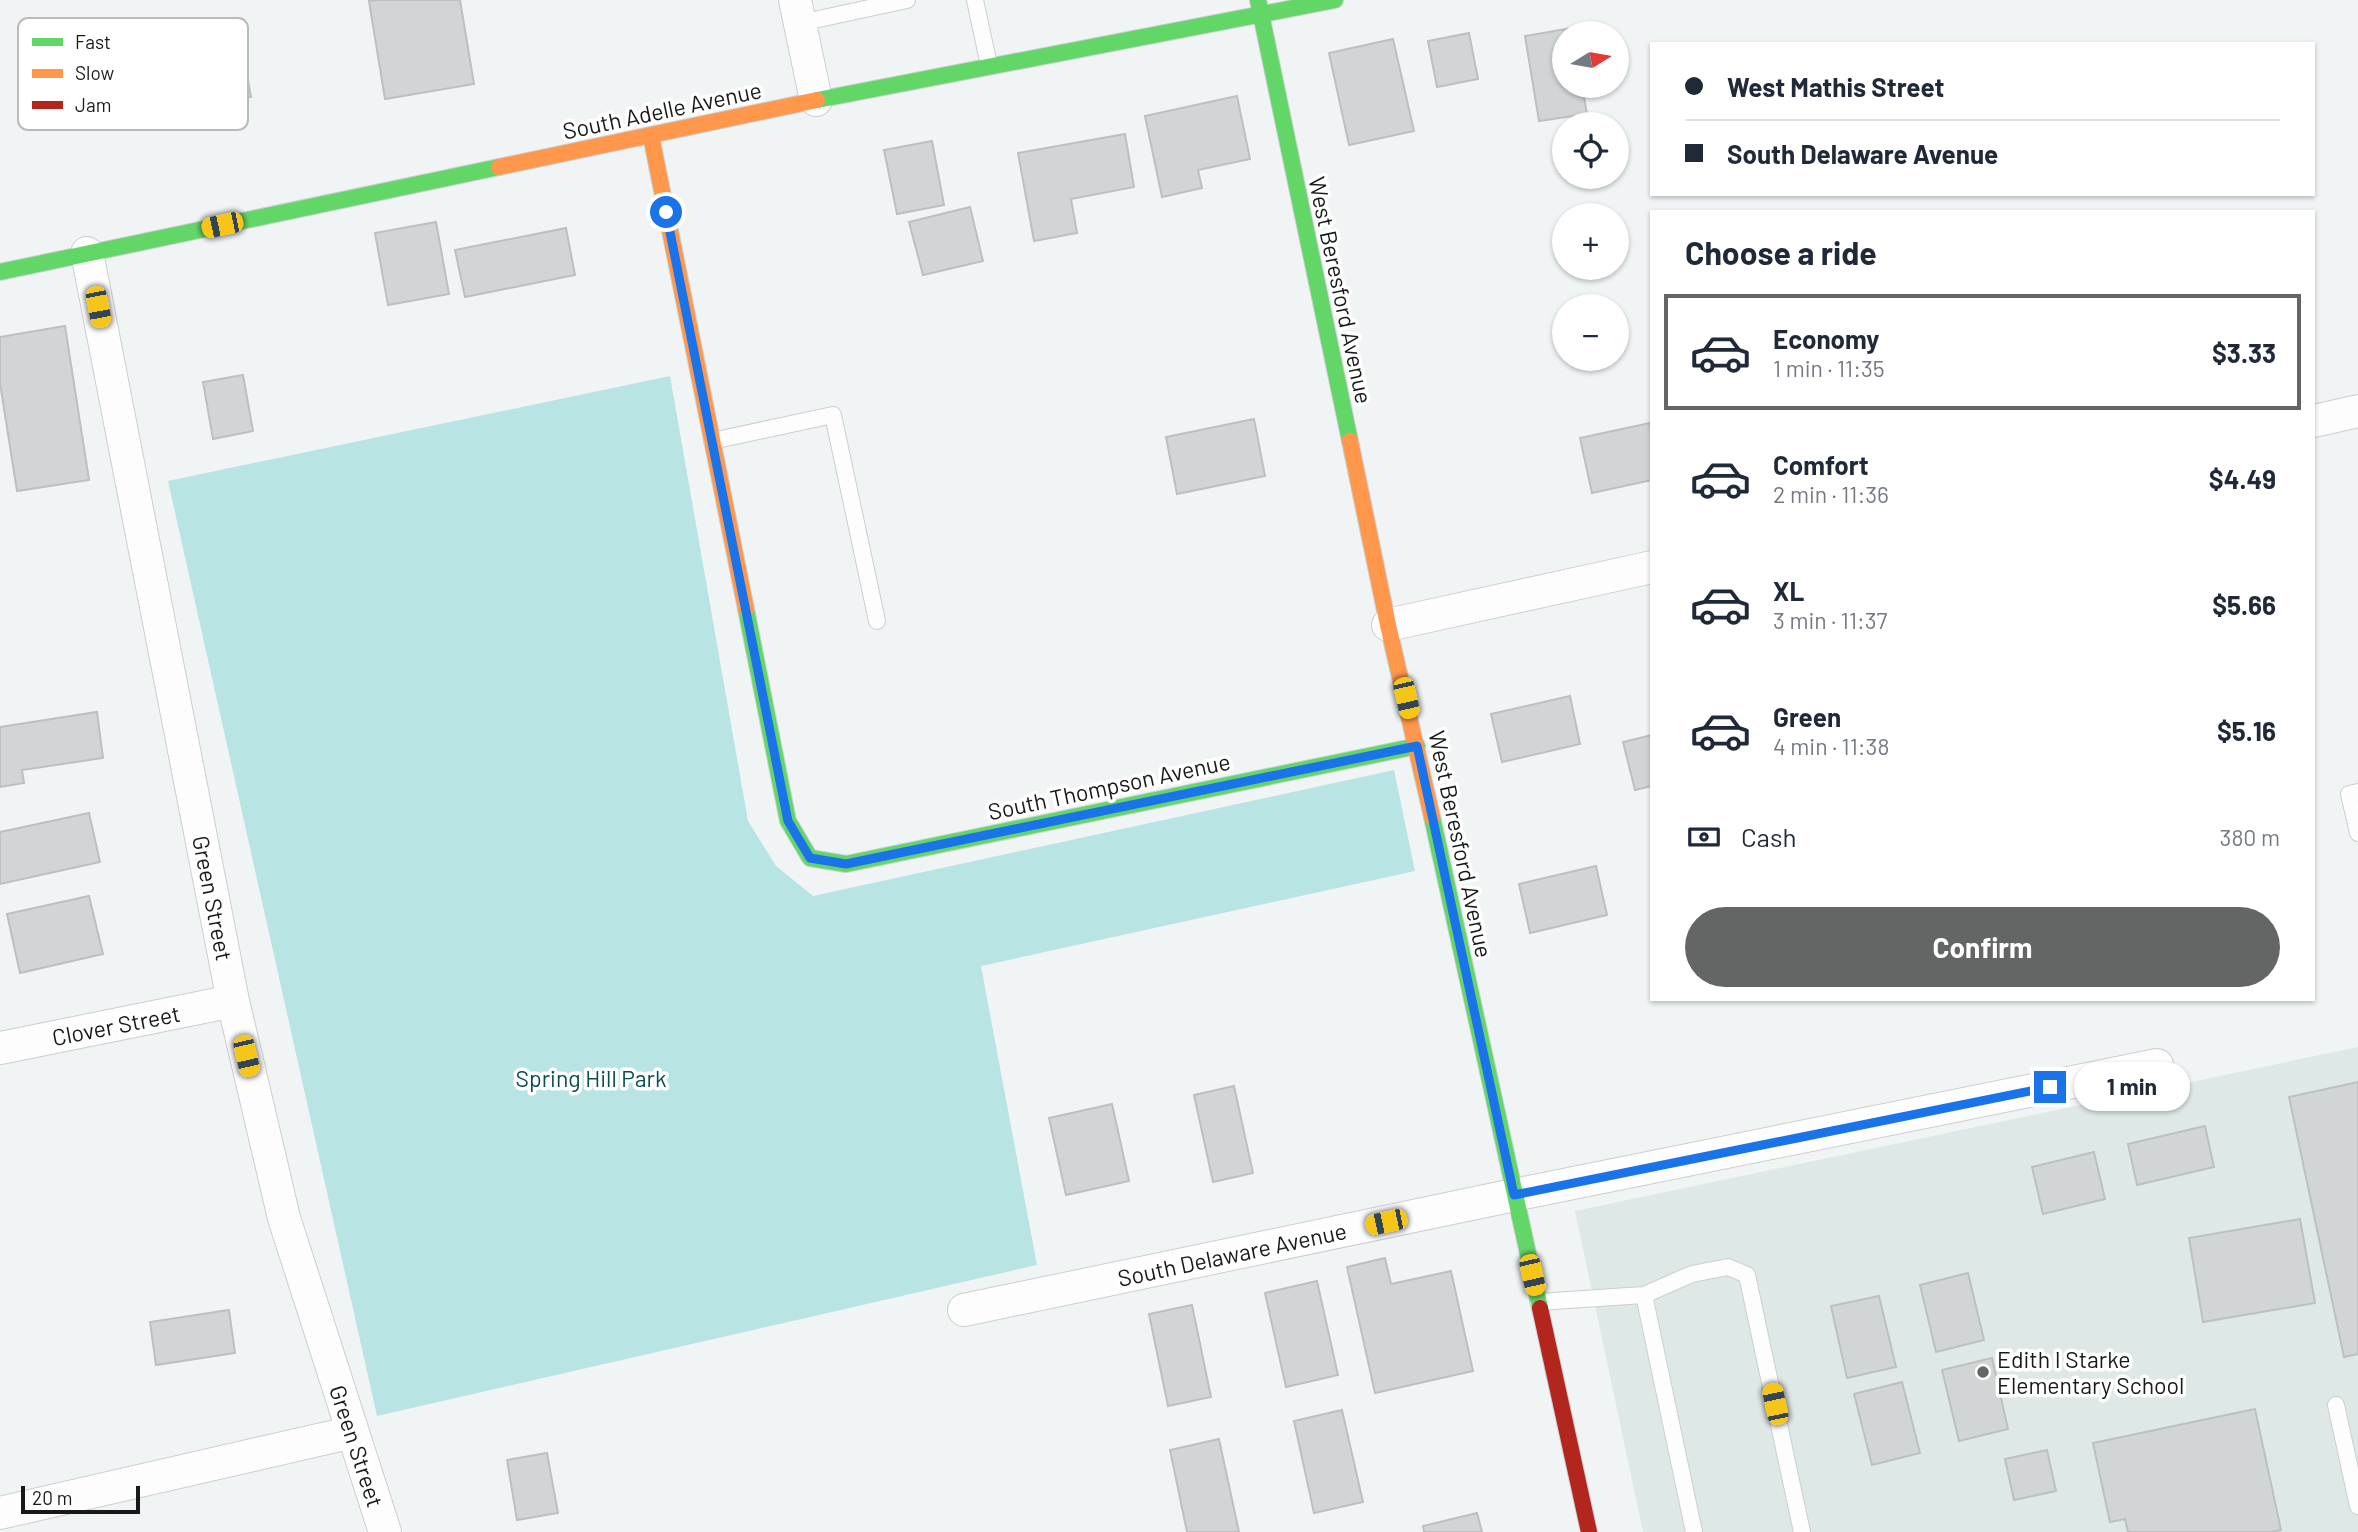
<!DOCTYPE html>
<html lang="en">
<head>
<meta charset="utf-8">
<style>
	:root { --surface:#fff; --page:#f6f6f7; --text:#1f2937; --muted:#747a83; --line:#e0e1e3; --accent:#646666 }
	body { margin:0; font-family:Barlow,sans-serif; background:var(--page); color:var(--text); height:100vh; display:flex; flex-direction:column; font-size:26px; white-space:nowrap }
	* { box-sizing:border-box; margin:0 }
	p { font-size:23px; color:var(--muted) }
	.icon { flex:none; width:38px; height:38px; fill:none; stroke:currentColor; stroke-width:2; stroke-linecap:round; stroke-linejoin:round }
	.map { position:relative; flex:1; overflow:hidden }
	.sheet { position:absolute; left:1650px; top:210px; width:665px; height:791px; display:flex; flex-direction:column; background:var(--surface); border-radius:0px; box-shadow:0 2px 5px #0004 }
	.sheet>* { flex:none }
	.hud { position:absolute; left:1650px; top:42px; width:665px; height:154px; border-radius:0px; box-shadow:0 2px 5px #0004; display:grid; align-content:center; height:154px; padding:0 35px; background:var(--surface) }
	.needle { width:46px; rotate:79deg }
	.fabs { position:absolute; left:1552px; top:21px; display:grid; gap:14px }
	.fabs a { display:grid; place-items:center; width:77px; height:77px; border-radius:50%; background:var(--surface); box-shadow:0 2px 5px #0004; font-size:35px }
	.scale { position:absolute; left:21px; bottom:18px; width:119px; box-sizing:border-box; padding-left:7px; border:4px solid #181a1a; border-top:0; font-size:19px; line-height:24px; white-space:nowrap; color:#181a1a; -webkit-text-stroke:5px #fff; paint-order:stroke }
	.end { position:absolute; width:32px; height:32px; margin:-16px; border:9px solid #1a73e8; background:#fff; box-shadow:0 0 0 4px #fff }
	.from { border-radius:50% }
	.bubble { position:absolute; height:49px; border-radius:24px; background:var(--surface); box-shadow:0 2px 5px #0004; font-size:23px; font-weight:700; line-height:49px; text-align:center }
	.car { position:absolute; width:21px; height:42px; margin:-21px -10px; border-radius:9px; box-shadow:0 0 5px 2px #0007; background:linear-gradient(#f5c518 24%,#345 0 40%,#f5c518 0 76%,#345 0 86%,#f5c518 0) }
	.hud b { display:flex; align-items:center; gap:24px; height:66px; font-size:26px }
	.hud b+b { border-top:2px solid var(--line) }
	.hud i { width:18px; height:18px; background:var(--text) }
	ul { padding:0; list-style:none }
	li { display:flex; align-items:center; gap:21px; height:116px; margin:0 14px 10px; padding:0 21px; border:4px solid transparent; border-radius:0px }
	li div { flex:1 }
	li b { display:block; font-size:26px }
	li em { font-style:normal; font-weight:700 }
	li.selected { border-color:var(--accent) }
	li>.icon { width:63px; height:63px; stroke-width:1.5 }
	h2 { padding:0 35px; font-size:32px; line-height:84px }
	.pay { display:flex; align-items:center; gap:18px; height:77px; padding:0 35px; font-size:26px }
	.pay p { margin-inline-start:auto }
	.button { display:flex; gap:14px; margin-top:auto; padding:14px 35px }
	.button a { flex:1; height:80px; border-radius:42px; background:var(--accent); color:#fff; font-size:28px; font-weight:700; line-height:80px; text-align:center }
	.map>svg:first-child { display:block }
</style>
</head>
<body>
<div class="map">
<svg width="2358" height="1532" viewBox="0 0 2358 1532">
	<rect width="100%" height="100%" fill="#f0f4f4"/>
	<path fill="#dee8e7" d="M2358,1047V1532H1643L1575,1211Z"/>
	<path fill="#b8e4e3" d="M670,376L748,821L776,866L813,896L1394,770L1415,871L981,966L1037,1265L377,1416L168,481Z"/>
	<path fill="#d2d5d5" stroke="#bdc0c0" stroke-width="2" d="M377,0H460L474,84L385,99L369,1Z
		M1572,28L1573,33H1564V86H1582L1587,114L1539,121L1525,36Z
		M1469,33L1478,79L1437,87L1428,41Z
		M240,36L251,97L184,109L173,47Z
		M1393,39L1414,131L1349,145L1329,53Z
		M1237,96L1250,159L1198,170L1202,188L1162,197L1145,116Z
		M1125,134L1134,187L1071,199L1077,233L1034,241L1018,153Z
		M932,141L944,205L897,214L884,150Z
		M970,207L983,261L923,275L909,222Z
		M436,222L449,294L388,305L375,233Z
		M566,228L575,275L465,297L455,250Z
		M65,326L89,480L17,491L0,383V337Z
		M243,375L253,431L213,439L203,382Z
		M1254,419L1265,476L1177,494L1166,437Z
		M1650,423L1652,434V480L1592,493L1580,438Z
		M1570,696L1580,744L1502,762L1491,714Z
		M97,712L103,758L22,770L24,783L0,787V727Z
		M1652,735V786L1635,790L1623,742Z
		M89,813L100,862L0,884V832Z
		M1596,866L1607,915L1530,933L1519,884Z
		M89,896L103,954L20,973L7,914Z
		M2358,1082V1354L2344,1357L2289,1097Z
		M1234,1086L1253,1173L1213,1182L1194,1095Z
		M1112,1104L1129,1181L1066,1195L1049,1118Z
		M2205,1126L2214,1167L2137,1185L2128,1144Z
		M2094,1152L2105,1199L2043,1214L2032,1167Z
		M2300,1219L2315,1303L2203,1322L2189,1238Z
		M1385,1258L1391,1284L1451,1271L1473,1371L1375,1393L1347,1267Z
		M1968,1273L1984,1340L1936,1352L1920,1285Z
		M1317,1281L1338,1375L1286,1387L1265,1293Z
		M1879,1296L1896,1367L1847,1378L1831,1306Z
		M1192,1305L1211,1397L1168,1406L1149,1314Z
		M229,1310L235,1353L156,1365L150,1322Z
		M1992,1358L2008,1429L1959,1441L1942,1370Z
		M1902,1382L1920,1453L1872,1465L1854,1394Z
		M2255,1409L2281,1530L2271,1532H2128L2125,1519L2110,1522L2093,1443Z
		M1342,1410L1363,1502L1314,1513L1294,1421Z
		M1219,1439L1239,1532H1187L1170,1450Z
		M2047,1450L2056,1491L2014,1500L2005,1459Z
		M547,1453L558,1513L517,1520L507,1460Z
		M1477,1513L1482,1532H1424L1423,1526Z"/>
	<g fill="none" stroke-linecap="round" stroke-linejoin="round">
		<defs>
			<path id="lane" d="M975,0L989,65
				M800,23L907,0
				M712,441L833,415L877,621
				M2358,792L2349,794L2358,833
				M1644,1295L1694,1532
				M1538,1302L1644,1295L1692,1274L1728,1267L1747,1275L1802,1532
				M2336,1405L2358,1506"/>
			<path id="street" d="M795,0L816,100
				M87,253L233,1001L284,1218L385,1532
				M2314,421L2358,411
				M1388,625L1652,567
				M0,1048L233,1001
				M964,1310L1514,1195L2157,1065
				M0,1513L353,1432"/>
			<path id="fast" d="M1258,0L1350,441
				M817,100L1335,0
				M0,272L499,167
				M746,609L788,821L810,858L846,864L1417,746
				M1432,817L1540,1308"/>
			<path id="slow" d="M651,136L746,609
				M499,167L817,100
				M1350,441L1388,625L1432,817"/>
			<path id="jam" d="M1540,1308L1589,1532"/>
		</defs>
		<use href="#lane" stroke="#cccfcf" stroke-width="18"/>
		<use href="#street" stroke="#cccfcf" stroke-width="34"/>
		<use href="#fast" stroke="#cccfcf" stroke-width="18"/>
		<use href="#slow" stroke="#cccfcf" stroke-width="18"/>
		<use href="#jam" stroke="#cccfcf" stroke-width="18"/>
		<use href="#lane" stroke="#fdfdfd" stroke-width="16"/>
		<use href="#street" stroke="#fdfdfd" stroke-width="32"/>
		<use href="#fast" stroke="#63d668" stroke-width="16"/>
		<use href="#slow" stroke="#ff974d" stroke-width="16"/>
		<use href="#jam" stroke="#b3261e" stroke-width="16"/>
	</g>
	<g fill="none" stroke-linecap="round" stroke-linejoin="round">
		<path stroke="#1a73e8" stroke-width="9" d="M666,212L788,821L810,858L846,864L1417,746L1514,1195L2050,1087"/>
	</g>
	<circle fill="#646666" stroke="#fff" stroke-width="2.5" cx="1983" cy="1372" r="7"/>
	<g text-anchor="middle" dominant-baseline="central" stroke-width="7" stroke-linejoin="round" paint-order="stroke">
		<g font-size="23" fill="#181a1a" stroke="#fff">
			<text transform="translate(662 110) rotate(-12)">South Adelle Avenue</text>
			<text transform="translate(1341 290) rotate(78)">West Beresford Avenue</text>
			<text transform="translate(1109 786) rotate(-12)">South Thompson Avenue</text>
			<text transform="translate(1461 844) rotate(78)">West Beresford Avenue</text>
			<text transform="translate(213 898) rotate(79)">Green Street</text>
			<text transform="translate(116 1025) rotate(-11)">Clover Street</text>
			<text transform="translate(1232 1254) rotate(-12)">South Delaware Avenue</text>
			<text transform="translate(357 1446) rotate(72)">Green Street</text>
		</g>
		<g font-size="23" fill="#0c4d4d" stroke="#fff">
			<text x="591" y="1078">Spring Hill Park</text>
		</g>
		<g font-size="23" fill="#181a1a" stroke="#fff" text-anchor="start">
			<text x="1997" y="1359">Edith I Starke<tspan x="1997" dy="26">Elementary School</tspan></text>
		</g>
	</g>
	<rect x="18" y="18" width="230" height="112" rx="10" fill="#fff" stroke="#bababa" stroke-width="2"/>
	<rect x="32" y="38" width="31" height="8" fill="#63d668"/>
	<rect x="32" y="69" width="31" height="9" fill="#ff974d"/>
	<rect x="32" y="101" width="31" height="8" fill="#b3261e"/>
	<g font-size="19" fill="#181a1a">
		<text x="75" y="49">Fast</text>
		<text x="75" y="80">Slow</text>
		<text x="75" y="112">Jam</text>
	</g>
</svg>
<div class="fabs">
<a><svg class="needle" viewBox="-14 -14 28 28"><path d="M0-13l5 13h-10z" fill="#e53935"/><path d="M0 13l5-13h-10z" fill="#747a83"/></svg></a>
<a><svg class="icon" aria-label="locate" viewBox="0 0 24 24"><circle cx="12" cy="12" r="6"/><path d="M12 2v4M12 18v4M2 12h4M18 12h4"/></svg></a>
<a>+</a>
<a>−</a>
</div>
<div class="scale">20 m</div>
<i class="end from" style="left:666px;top:212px"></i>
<i class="end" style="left:2050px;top:1087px"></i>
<div class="bubble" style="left:2074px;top:1062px;width:116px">1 min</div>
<i class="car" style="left:222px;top:225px;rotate:258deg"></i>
<i class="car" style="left:98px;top:307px;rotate:169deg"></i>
<i class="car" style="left:1406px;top:698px;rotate:167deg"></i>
<i class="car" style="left:246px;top:1056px;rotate:167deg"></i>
<i class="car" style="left:1386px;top:1222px;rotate:258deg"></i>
<i class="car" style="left:1532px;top:1275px;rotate:167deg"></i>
<i class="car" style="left:1775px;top:1404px;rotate:348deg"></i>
<div class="hud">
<b><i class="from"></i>West Mathis Street</b>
<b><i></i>South Delaware Avenue</b>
</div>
<section class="sheet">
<h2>Choose a ride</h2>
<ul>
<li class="selected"><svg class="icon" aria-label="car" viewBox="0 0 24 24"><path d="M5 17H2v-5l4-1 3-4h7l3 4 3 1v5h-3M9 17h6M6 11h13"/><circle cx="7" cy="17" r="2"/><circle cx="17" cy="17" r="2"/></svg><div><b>Economy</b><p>1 min · 11:35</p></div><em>$3.33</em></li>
<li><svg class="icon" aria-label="car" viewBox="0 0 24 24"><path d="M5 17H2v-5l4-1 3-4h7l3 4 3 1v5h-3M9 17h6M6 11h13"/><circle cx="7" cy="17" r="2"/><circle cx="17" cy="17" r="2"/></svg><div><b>Comfort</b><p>2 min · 11:36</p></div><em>$4.49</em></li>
<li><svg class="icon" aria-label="car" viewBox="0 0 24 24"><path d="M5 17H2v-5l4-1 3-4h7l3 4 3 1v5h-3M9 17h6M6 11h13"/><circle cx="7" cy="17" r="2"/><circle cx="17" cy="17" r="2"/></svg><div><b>XL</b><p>3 min · 11:37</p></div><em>$5.66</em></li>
<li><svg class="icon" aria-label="car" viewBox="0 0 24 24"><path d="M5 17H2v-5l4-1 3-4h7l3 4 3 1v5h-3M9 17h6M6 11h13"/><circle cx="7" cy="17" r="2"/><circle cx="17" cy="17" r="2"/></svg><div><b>Green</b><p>4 min · 11:38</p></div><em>$5.16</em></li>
</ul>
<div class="pay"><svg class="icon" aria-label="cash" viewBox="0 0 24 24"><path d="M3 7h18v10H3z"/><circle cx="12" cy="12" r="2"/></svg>Cash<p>380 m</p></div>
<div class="button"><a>Confirm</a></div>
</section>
</div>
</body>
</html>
